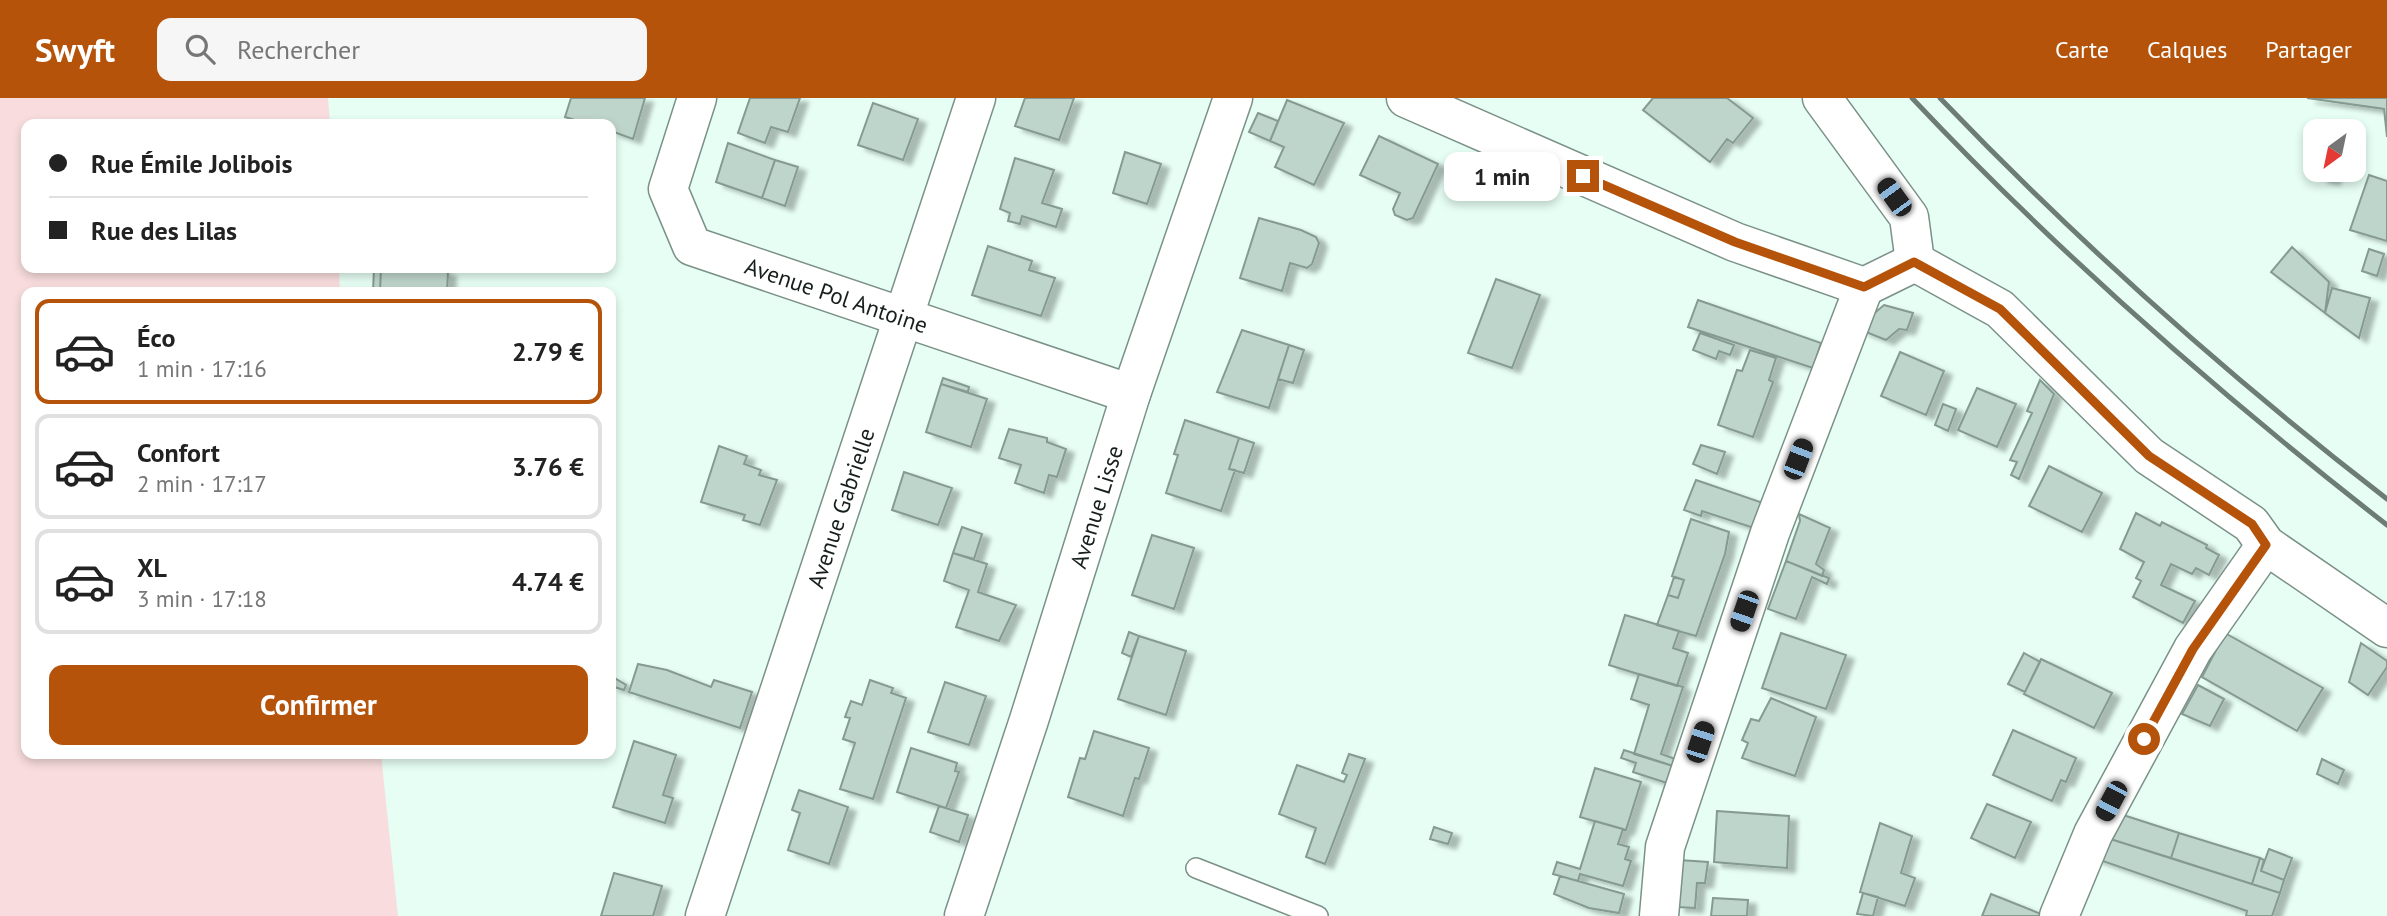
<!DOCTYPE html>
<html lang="fr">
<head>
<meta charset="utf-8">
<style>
	:root { --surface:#fff; --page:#f6f6f6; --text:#222; --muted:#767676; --line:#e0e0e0; --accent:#b45309 }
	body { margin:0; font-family:"PT Sans",sans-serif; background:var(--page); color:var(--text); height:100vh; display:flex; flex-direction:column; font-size:26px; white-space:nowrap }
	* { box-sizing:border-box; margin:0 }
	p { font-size:23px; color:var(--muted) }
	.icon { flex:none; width:38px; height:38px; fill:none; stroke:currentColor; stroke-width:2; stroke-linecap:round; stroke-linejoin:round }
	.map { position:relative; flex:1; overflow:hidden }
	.details { position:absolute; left:21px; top:189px; width:595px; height:472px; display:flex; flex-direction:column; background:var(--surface); border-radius:14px; box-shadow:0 4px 10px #0003 }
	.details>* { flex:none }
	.guide { position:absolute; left:21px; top:21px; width:595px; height:154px; border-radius:14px; box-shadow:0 4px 10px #0003; display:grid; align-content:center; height:154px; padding:0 28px; background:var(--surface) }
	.needle { width:46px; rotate:213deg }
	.controls { position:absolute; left:2303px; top:21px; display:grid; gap:14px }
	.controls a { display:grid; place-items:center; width:63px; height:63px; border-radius:14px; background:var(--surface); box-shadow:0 4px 10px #0003; font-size:35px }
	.end { position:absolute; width:32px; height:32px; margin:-16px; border:9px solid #b45309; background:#fff; box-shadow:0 0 0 4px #fff }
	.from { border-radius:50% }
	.bubble { position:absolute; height:49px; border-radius:14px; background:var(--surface); box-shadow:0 4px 10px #0003; font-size:23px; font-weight:700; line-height:49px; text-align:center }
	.car { position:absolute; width:21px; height:42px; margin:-21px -10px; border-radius:9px; box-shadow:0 0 5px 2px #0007; background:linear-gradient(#222 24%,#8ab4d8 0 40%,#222 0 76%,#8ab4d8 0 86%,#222 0) }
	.guide b { display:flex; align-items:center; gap:24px; height:66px; font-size:26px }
	.guide b+b { border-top:2px solid var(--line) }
	.guide i { width:18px; height:18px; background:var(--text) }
	ul { padding:12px 0 0; list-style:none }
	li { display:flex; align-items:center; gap:21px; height:105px; margin:0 14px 10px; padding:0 14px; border:4px solid var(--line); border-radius:14px }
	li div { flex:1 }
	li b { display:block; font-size:26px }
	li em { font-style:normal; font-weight:700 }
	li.selected { border-color:var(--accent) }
	li>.icon { width:63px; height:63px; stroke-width:1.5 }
	.primary-button { display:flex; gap:14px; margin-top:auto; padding:14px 28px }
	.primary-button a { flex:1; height:80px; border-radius:14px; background:var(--accent); color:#fff; font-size:28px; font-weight:700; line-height:80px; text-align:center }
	header { display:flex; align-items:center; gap:42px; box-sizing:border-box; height:98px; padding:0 35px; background:var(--accent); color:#fff }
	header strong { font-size:33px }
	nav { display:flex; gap:38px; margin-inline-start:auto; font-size:24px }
	.search { width:490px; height:63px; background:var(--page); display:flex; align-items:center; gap:18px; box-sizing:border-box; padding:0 24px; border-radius:14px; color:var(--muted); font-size:26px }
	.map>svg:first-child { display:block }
</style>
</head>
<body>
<header>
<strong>Swyft</strong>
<div class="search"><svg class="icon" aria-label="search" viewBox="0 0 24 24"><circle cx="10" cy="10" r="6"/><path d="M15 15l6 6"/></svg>Rechercher</div>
<nav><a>Carte</a><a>Calques</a><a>Partager</a></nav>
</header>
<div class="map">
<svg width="2387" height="818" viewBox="0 0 2387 818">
	<defs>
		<filter id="shadow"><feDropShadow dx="8" dy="4.5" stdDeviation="2" flood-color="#0004"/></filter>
	</defs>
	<rect width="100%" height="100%" fill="#e6fef4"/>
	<path fill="#f9ddde" d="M0,0H328L330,26H26V170H339L340,194H26V656H381L398,818H0Z"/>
	<path fill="#bed5cb" stroke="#859b92" stroke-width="2" filter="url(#shadow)" d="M571,0H645L633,41L611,33V26H588L565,19Z
		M750,0H800L788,34L771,29L765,45L738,35Z
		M1025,0H1074L1059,42L1015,28Z
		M1653,0H1727L1753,20L1733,45L1727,41L1710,64L1643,12Z
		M2307,0H2387V39L2384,11Z
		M1287,2L1344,25L1314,87L1275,69L1284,49L1270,43Z
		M873,5L918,21L903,62L858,47Z
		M1258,15L1278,23L1270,43L1249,34Z
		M1379,38L1438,66L1413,120L1407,122L1395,117L1393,111L1400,95L1360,77Z
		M728,45L775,62L762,100L716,84Z
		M1125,54L1161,66L1147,106L1113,95Z
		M1015,60L1054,72L1042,105L1062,111L1056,129L1022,118L1020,126L1008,123L1010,115L1000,111Z
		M775,62L798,69L785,108L762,100Z
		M2321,72H2334L2332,82L2320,80Z
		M2369,77L2387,83V143L2350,132Z
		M1259,120L1301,132L1316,139L1319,145L1312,166L1307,170L1290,165L1282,193L1240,180Z
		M988,148L1032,163L1029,172L1055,180L1041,218L972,197Z
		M2292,149L2329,184L2325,215L2271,174Z
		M2369,151L2384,156L2377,178L2362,173Z
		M374,170H381L380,194H373Z
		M381,170H441V173L448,174L447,194H380Z
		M1496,181L1540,197L1512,270L1468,255Z
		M2332,190L2370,200L2359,240L2325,215Z
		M1698,202L1821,245L1813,270L1688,229Z
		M1884,207L1913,215L1907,232L1899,231L1886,242L1861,232L1864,224Z
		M1242,232L1289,247L1269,310L1217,294Z
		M1700,235L1734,247L1730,257L1719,253L1716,261L1693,252Z
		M1289,247L1304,252L1293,285L1278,281Z
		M1750,252L1776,260L1769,282L1773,284L1753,339L1718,327L1737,272L1742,273Z
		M1900,254L1944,273L1926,317L1881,298Z
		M943,280L969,289L968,294L941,286Z
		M2040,282L2054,296L2019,381L2011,377L2017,364L2010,362L2032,315L2027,313Z
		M941,286L987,301L971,349L926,334Z
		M1977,290L2016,306L1997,349L1958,332Z
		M1943,306L1956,311L1948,333L1935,327Z
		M1185,322L1239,340L1229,371L1235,372L1221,413L1166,395L1178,357L1174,356Z
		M1009,331L1047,340V344L1066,351L1057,379L1049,377L1044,395L1015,385L1021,367L999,360Z
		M1239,340L1254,345L1244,375L1229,371Z
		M1701,347L1725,354L1717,376L1693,366Z
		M719,348L747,358L744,366L761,372L759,377L777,382L760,427L743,422L745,417L701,404Z
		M2049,368L2102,395L2082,434L2029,408Z
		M904,374L952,390L938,427L892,412Z
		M1696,382L1766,406L1757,431L1702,413L1701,418L1684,412Z
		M2136,415L2160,428L2162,424L2207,447L2206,450L2219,457L2209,477L2196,470L2192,476L2171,466L2161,487L2195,503L2183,525L2133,499L2141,483L2136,480L2144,464L2120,451Z
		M1799,416L1830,430L1816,466L1824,472L1822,478L1786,463L1800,423Z
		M1691,421L1729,434L1725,456L1696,538L1657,527L1668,497L1678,500L1684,482L1672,478Z
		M962,429L982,436L974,461L953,455Z
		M1152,437L1194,450L1174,511L1132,497Z
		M953,455L987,466L978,494L1016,507L999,543L956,529L969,492L944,483Z
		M1786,463L1829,480L1827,486L1812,479L1796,521L1768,511Z
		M1674,479L1684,482L1678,500L1668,497Z
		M1625,517L1679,533L1673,550L1688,555L1677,588L1609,567Z
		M1129,534L1139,538L1131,559L1122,555Z
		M1781,535L1846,557L1826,611L1762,590Z
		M2225,535L2323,590L2297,633L2202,579Z
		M1139,538L1186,553L1166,617L1118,601Z
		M2361,545L2387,563V569L2368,597L2349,584Z
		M2024,555L2040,564L2025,594L2008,586Z
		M2041,561L2112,595L2094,630L2024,596Z
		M638,566L667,572L711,589L714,582L752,594L740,630L629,594Z
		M1639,576L1683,589L1661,656L1678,662L1676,669L1634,656L1649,607L1631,601Z
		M613,579L626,587L624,592L611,588Z
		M870,582L893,590L891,595L906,600L873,701L840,691L855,645L843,641L850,620L845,619L851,603L862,607Z
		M945,584L986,598L969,647L928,634Z
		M2198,587L2224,601L2210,628L2182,616Z
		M1771,600L1816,619L1795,678L1742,660L1748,645L1742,642L1751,621L1759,623Z
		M2013,632L2076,660L2066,684L2061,682L2052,703L1993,677Z
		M1094,633L1149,650L1139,681L1135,680L1123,718L1068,699L1080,660L1085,661Z
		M634,643L676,657L663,697L673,700L665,725L613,709Z
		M911,650L957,665L955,673L959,674L946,710L897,694Z
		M1624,652L1676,669L1670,686L1633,674L1636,665L1621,660Z
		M1349,656L1365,661L1325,766L1306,759L1316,730L1279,716L1297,667L1344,684L1347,677L1342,675Z
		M2322,661L2344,672L2338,686L2317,676Z
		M1595,670L1641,684L1626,732L1580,719Z
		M799,692L848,709L829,766L788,752L800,715L792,712Z
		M1987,706L2031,724L2015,760L1971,740Z
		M939,708L968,717L959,744L930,734Z
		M1717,713L1789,718L1787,770L1714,764Z
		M2117,715L2179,735L2171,760L2104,739Z
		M1595,723L1623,731L1618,746L1629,749L1625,761L1631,763L1623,788L1580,776L1578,783L1553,776L1557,764L1580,771Z
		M1880,725L1912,738L1901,775L1915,780L1905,808L1860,794Z
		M1434,729L1452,735L1448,746L1430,741Z
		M2179,735L2260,760L2252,786L2171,760Z
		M2104,739L2280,795L2272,818H2246L2247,813L2094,760Z
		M2269,751L2292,760L2284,782L2261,773Z
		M2260,760L2264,762L2261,773L2284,782L2280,795L2252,786Z
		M1679,762L1708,764L1705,785H1697L1695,810L1677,809Z
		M614,775L662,788L653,818H601Z
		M1560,778L1624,796L1619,815L1589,810L1554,796Z
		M1863,795L1878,799L1873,818L1857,816Z
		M1991,796L2041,816L2040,818H1982Z
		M1713,800L1748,802L1747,818H1711Z"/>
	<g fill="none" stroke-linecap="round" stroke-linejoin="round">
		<defs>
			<path id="lane" d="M1196,770L1318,818"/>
			<g id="street">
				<path id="s1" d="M697,0L668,91L692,148L1131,296"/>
				<path d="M1406,0L1735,144L1864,189L1915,164"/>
				<path d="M1822,0L1909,119L1915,164L2000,211L2149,358L2251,426L2266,447L2387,530"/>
				<path id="s2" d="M705,818L976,0"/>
				<path id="s3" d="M964,818L1029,622L1131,296L1233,0"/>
				<path d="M1659,818L1665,749L1770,435L1864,189"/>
				<path d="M2059,818L2093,736L2193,551L2266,447"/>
			</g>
		</defs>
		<use href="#lane" stroke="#7b9188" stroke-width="22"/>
		<use href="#street" stroke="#7b9188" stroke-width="41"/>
		<use href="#lane" stroke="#fff" stroke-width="19"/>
		<use href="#street" stroke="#fff" stroke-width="38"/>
		<path stroke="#6d7c76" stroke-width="5" d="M1912,0C2058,155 2219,296 2387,427
			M1940,0C2079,145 2228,278 2387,401"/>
	</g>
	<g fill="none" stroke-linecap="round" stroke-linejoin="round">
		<path stroke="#b45309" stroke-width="9" d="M1583,78L1735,144L1864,189L1914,164L2000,211L2149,358L2252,426L2266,447L2193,551L2144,641"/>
	</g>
	<g text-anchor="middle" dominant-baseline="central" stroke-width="7" stroke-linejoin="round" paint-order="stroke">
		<g font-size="23" fill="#161f1c" stroke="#e6fef4">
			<text stroke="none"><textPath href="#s1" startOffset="310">Avenue Pol Antoine</textPath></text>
			<text stroke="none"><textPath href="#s3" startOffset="430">Avenue Lisse</textPath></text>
			<text stroke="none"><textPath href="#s2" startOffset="430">Avenue Gabrielle</textPath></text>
		</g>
	</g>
</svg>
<div class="controls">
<a><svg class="needle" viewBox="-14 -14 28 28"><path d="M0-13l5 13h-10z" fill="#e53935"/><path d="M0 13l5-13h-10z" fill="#767676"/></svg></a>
</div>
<i class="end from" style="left:2144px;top:641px"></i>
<i class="end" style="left:1583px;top:78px"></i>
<div class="bubble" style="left:1444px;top:54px;width:116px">1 min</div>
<i class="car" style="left:1894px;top:99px;rotate:324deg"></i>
<i class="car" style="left:1798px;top:361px;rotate:21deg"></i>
<i class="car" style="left:1744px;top:513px;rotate:199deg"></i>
<i class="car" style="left:1700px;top:644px;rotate:18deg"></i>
<i class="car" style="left:2111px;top:703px;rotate:208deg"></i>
<div class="guide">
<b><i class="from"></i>Rue Émile Jolibois</b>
<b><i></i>Rue des Lilas</b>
</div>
<section class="details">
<ul>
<li class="selected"><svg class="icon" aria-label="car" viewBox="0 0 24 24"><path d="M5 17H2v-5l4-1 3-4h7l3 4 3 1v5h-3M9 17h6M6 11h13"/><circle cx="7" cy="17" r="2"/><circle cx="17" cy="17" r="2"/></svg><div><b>Éco</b><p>1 min · 17:16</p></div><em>2.79 €</em></li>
<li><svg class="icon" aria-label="car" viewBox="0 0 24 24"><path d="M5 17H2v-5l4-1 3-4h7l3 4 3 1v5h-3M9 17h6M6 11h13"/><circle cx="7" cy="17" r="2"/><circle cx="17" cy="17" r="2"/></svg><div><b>Confort</b><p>2 min · 17:17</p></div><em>3.76 €</em></li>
<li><svg class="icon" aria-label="car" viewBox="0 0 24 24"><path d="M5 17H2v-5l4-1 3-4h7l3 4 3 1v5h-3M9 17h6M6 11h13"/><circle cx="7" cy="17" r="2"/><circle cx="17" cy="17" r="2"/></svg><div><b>XL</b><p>3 min · 17:18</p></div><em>4.74 €</em></li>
</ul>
<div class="primary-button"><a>Confirmer</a></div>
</section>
</div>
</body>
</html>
